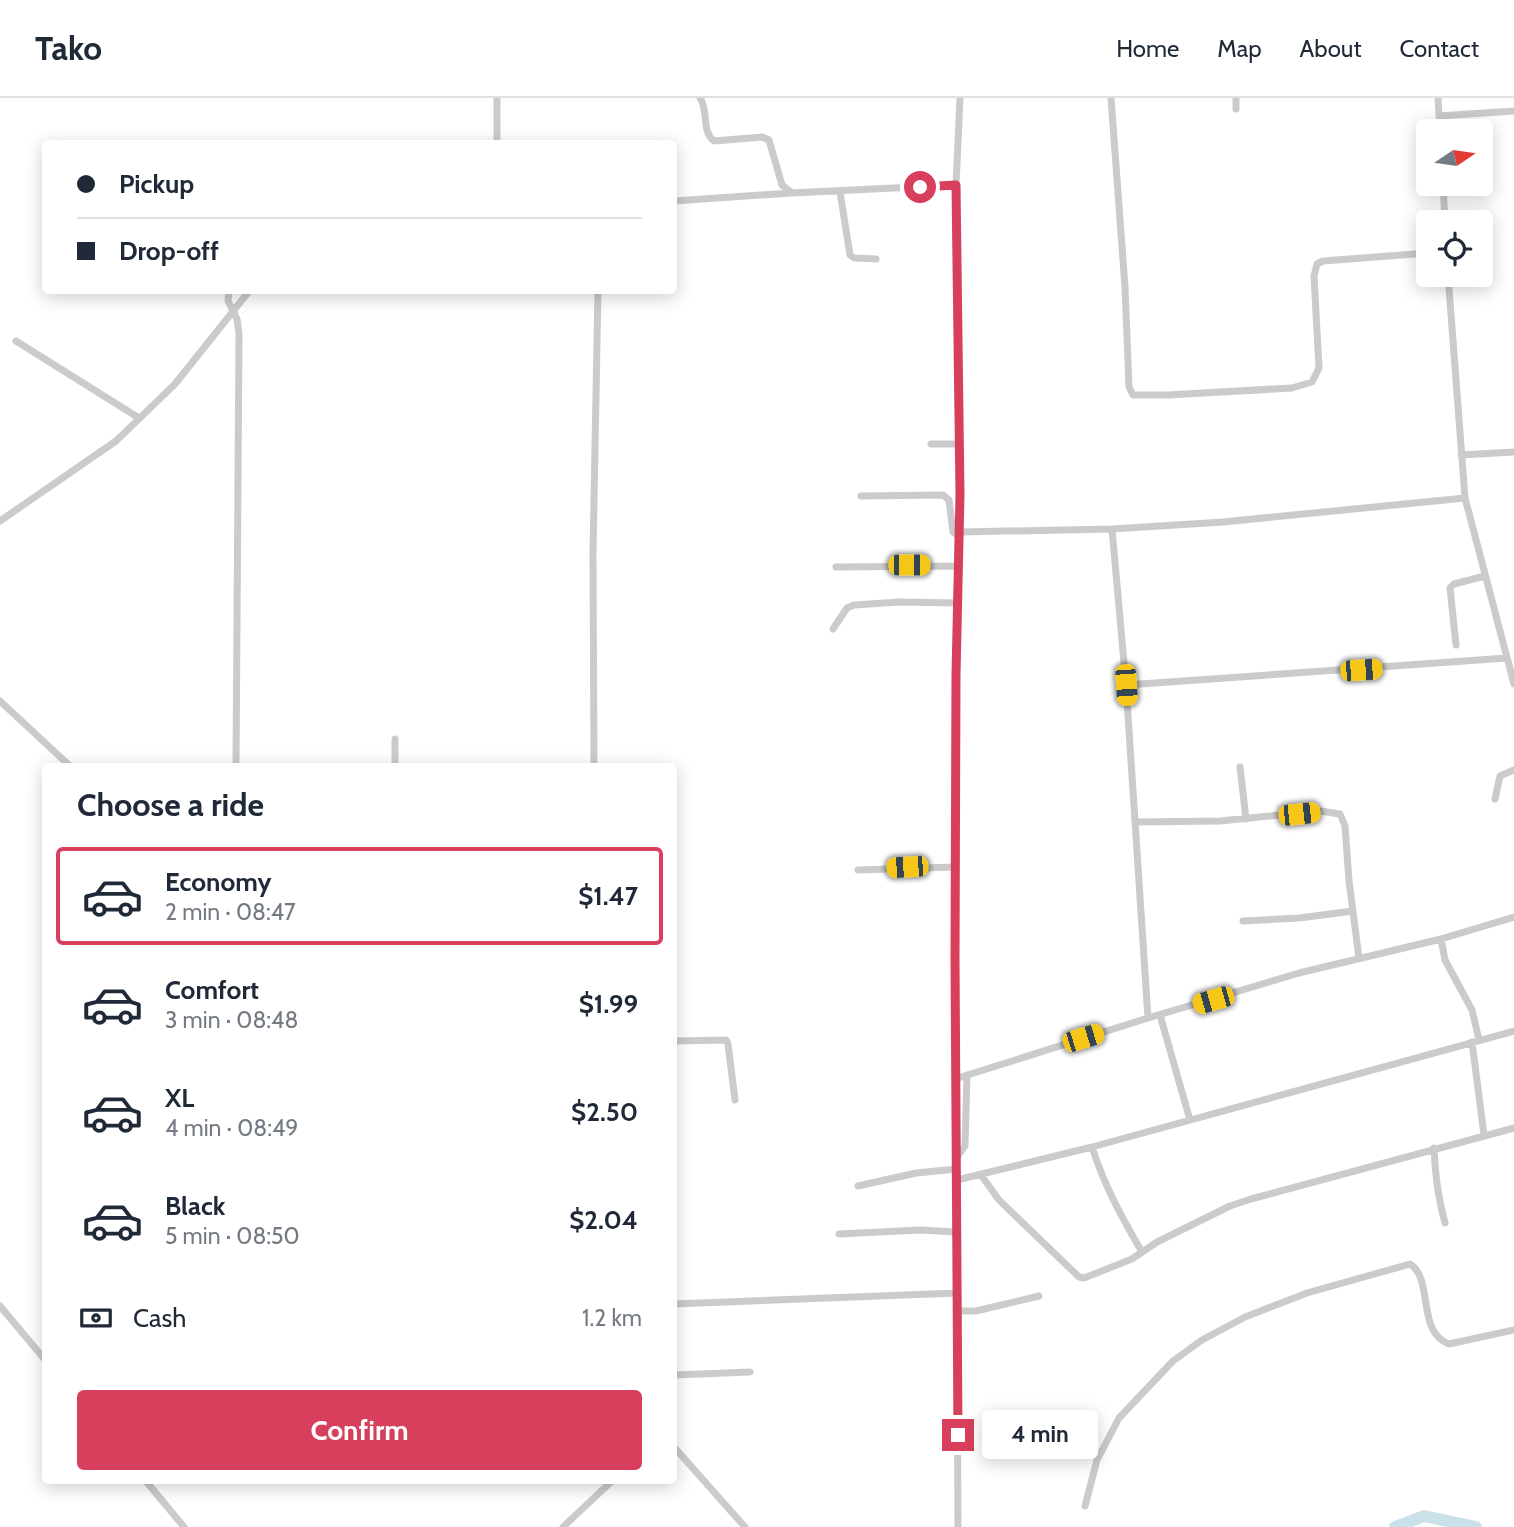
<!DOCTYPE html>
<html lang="en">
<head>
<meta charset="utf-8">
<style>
	:root { --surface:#fff; --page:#f2f2f3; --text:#1f2937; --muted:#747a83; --line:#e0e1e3; --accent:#d73f5c }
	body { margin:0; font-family:Cabin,sans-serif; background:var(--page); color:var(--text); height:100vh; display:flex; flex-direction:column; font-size:26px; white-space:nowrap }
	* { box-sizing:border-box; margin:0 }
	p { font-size:23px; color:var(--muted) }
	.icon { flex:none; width:38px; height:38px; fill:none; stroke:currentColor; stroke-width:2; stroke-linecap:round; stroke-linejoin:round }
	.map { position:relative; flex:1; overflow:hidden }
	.sheet { position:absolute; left:42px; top:665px; width:635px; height:721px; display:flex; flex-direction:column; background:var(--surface); border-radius:7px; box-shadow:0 4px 18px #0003 }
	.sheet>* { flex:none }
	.top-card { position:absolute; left:42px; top:42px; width:635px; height:154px; border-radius:7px; box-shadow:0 4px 18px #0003; display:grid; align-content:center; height:154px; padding:0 35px; background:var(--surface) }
	.needle { width:46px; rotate:77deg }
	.fabs { position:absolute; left:1416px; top:21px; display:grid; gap:14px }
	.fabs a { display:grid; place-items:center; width:77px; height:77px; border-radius:7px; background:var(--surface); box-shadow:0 4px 18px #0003; font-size:35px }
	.end { position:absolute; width:32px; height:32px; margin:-16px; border:9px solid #d73f5c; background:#fff; box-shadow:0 0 0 4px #fff }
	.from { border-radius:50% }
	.bubble { position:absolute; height:49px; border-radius:7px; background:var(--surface); box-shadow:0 4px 18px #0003; font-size:23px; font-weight:700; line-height:49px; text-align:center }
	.car { position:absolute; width:21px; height:42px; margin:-21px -10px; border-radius:9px; box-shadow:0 0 5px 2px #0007; background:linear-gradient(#f5c518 24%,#345 0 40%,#f5c518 0 76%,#345 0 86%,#f5c518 0) }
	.top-card b { display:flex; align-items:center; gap:24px; height:66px; font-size:26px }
	.top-card b+b { border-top:2px solid var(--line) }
	.top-card i { width:18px; height:18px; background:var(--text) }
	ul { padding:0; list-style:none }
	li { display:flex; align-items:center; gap:21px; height:98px; margin:0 14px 10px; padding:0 21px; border:4px solid transparent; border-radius:7px }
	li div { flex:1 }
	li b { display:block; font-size:26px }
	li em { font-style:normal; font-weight:700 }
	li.current { border-color:var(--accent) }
	li>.icon { width:63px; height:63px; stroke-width:1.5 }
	h2 { padding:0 35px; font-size:32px; line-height:84px }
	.pay { display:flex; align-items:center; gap:18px; height:77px; padding:0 35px; font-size:26px }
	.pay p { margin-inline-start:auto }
	.cta { display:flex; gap:14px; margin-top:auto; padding:14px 35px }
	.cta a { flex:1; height:80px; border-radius:7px; background:var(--accent); color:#fff; font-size:28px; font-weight:700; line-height:80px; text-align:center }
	header { display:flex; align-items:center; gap:42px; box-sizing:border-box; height:98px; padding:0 35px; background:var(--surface); border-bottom:2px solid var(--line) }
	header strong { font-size:33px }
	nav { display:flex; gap:38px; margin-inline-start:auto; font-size:24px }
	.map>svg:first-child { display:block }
</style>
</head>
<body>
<header>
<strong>Tako</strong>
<nav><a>Home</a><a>Map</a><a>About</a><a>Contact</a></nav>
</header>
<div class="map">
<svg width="1514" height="1429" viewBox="0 0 1514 1429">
	<rect width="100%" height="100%" fill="#fff"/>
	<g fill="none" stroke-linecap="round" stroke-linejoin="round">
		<path stroke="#cbe1e9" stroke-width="12" d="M1395,1429L1424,1418L1476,1429"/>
		<path stroke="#cbcbcb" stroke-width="7" d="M497,0V46
			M700,0C709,13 701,33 714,43L762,39L769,42L782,87L791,94
			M1111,0L1125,189L1129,289L1133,297H1168L1292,290L1312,284L1319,270L1314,178L1317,166L1323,163L1428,155
			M1236,0V11
			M1438,0L1440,33
			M1439,18L1514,13
			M1443,86L1445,124
			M840,94L850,157L854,160L876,161
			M674,103L791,95L956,87
			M1448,177L1465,400L1514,586
			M229,192L228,203L237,221L239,236L236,668
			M16,243L139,320
			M931,346H958
			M1461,357L1514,354
			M861,398L943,397L949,402L953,434L959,438
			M0,423L116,343L175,286L250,192
			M1112,431L1126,587L1148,920
			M959,434L1112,431L1223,424L1465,400
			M836,469L958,468
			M833,531L847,510L854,507L900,504L957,505
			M1456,547L1450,490L1454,486L1485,478
			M1126,587L1507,560
			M0,603L70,668
			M395,641V668
			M594,668L593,455L598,192
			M1240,669L1246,721
			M1495,701L1500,678L1514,672
			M1135,724L1220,723L1320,713L1340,716L1345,728L1349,783L1359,860
			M858,772L955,769
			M1243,823L1299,820L1353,813
			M1441,841L1445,862L1472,912L1479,942
			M1160,917L1190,1022
			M674,943L726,942L728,946L735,1002
			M1472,944L1484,1037
			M955,981L1148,920L1299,875L1441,841L1514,819
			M1092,1049C1104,1087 1122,1120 1142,1154
			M1434,1050C1435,1076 1438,1100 1445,1125
			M957,1059L965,1048L967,977
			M981,1077L999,1102L1079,1179L1084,1180L1132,1161L1157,1144L1230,1108L1251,1101L1514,1030
			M957,1082L1092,1049L1514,933
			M858,1088L916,1075L957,1071
			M839,1136L920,1132L956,1134
			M674,1206L957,1195
			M0,1208L46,1263
			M957,1213H976L1039,1198
			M674,1277L750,1274
			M674,1349L745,1429
			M145,1382L184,1429
			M1085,1408L1097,1362L1119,1320L1173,1263L1202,1242L1245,1219L1307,1195L1410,1166C1434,1181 1416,1234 1449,1246L1514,1232
			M563,1429L613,1382
			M958,1429L955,861L956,577L960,411L956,87L960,0"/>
	</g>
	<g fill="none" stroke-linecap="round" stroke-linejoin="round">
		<path stroke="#d73f5c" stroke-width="9" d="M920,89L956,87L960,396L956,577L955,861L958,1337"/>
	</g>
</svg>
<div class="fabs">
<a><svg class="needle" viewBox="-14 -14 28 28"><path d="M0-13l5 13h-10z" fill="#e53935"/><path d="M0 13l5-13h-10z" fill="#747a83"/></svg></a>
<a><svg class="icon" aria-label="locate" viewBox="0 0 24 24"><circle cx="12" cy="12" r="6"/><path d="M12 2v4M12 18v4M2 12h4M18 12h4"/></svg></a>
</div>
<i class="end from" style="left:920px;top:89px"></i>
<i class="end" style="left:958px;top:1337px"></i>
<div class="bubble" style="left:982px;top:1312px;width:116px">4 min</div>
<i class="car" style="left:909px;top:467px;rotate:90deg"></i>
<i class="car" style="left:1361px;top:572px;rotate:86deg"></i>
<i class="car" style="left:1126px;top:587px;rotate:176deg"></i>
<i class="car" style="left:1299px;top:716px;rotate:84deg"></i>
<i class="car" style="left:907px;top:769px;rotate:267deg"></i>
<i class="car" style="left:1213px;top:902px;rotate:254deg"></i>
<i class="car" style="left:1083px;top:940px;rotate:73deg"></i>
<div class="top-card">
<b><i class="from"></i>Pickup</b>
<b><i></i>Drop-off</b>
</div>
<section class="sheet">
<h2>Choose a ride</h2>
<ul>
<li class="current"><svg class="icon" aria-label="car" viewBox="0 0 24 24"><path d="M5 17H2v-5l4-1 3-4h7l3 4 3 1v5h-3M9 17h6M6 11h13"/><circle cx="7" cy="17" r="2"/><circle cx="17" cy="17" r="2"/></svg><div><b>Economy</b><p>2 min · 08:47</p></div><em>$1.47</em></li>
<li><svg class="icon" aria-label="car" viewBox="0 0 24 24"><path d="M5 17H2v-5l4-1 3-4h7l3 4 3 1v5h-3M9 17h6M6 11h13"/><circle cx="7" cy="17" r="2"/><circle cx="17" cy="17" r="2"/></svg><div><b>Comfort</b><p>3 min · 08:48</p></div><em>$1.99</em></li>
<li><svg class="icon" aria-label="car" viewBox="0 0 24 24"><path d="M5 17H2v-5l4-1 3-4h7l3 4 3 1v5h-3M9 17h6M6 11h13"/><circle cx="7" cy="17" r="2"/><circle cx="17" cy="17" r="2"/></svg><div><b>XL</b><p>4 min · 08:49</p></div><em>$2.50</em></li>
<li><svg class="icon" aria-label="car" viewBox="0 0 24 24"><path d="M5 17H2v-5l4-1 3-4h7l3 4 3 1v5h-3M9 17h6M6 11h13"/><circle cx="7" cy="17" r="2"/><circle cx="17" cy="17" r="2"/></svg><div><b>Black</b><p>5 min · 08:50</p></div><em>$2.04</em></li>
</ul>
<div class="pay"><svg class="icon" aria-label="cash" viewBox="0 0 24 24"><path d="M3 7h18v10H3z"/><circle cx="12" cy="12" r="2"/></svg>Cash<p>1.2 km</p></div>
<div class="cta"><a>Confirm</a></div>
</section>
</div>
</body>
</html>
